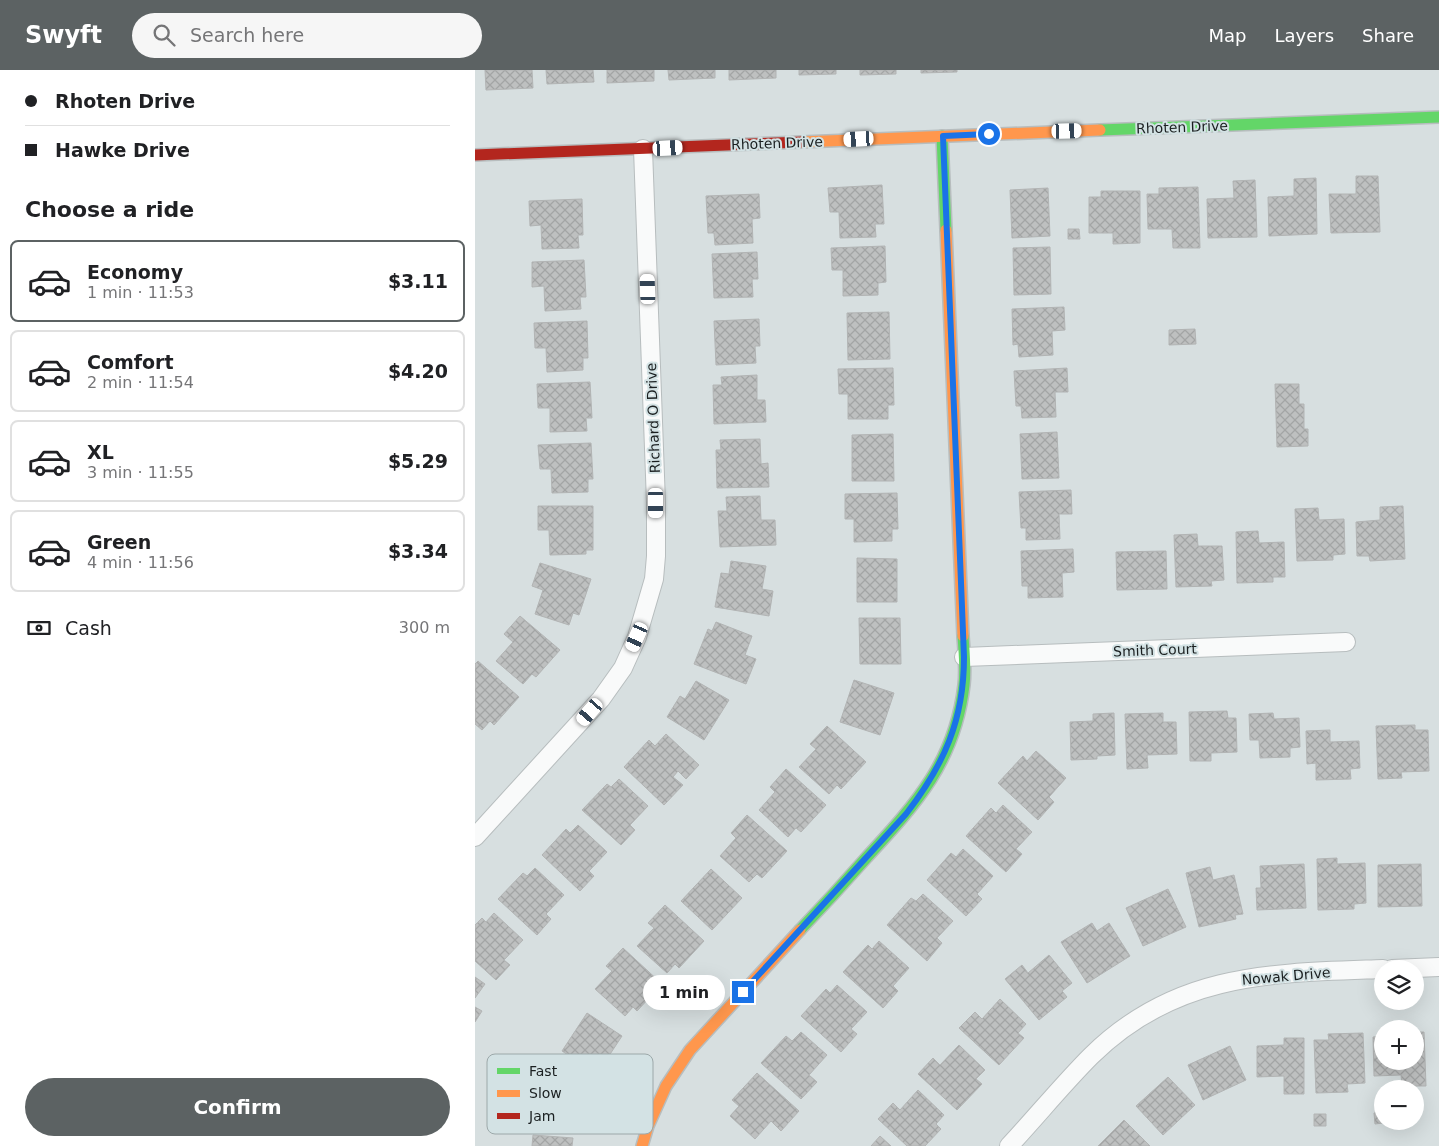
<!DOCTYPE html>
<html lang="en">
<head>
<meta charset="utf-8">
<style>
	:root { --surface:#fff; --page:#f6f6f6; --text:#202124; --muted:#757577; --line:#e0e0e0; --accent:#5c6263 }
	body { margin:0; font-family:"DejaVu Sans",sans-serif; background:var(--page); color:var(--text); height:100vh; display:flex; flex-direction:column; font-size:19px; white-space:nowrap }
	* { box-sizing:border-box; margin:0 }
	p { font-size:16px; color:var(--muted) }
	.icon { flex:none; width:28px; height:28px; fill:none; stroke:currentColor; stroke-width:2; stroke-linecap:round; stroke-linejoin:round }
	.map { position:relative; flex:1; overflow:hidden }
	.side { display:flex; flex-direction:column; background:var(--surface); width:475px }
	.side>* { flex:none }
	.guide { display:grid; align-content:center; height:110px; padding:0 25px; background:var(--surface) }
	.tools { position:absolute; left:899px; top:890px; display:grid; gap:10px }
	.tools a { display:grid; place-items:center; width:50px; height:50px; border-radius:50%; background:var(--surface); box-shadow:0 5px 20px #0002; font-size:25px }
	.end { position:absolute; width:22px; height:22px; margin:-11px; border:6px solid #1a73e8; background:#fff; box-shadow:0 0 0 2px #fff }
	.from { border-radius:50% }
	.bubble { position:absolute; height:35px; border-radius:18px; background:var(--surface); box-shadow:0 5px 20px #0002; font-size:16px; font-weight:800; line-height:35px; text-align:center }
	.car { position:absolute; width:15px; height:30px; margin:-15px -8px; border-radius:6px; box-shadow:0 0 4px 1px #0007; background:linear-gradient(#fff 24%,#345 0 40%,#fff 0 76%,#345 0 86%,#fff 0) }
	.guide b { display:flex; align-items:center; gap:18px; height:48px; font-size:19px }
	.guide b+b { border-top:1px solid var(--line) }
	.guide i { width:12px; height:12px; background:var(--text) }
	ul { padding:0; list-style:none }
	li { display:flex; align-items:center; gap:15px; height:82px; margin:0 10px 8px; padding:0 15px; border:2px solid var(--line); border-radius:8px }
	li div { flex:1 }
	li b { display:block; font-size:19px }
	li em { font-style:normal; font-weight:800 }
	li.selected { border-color:var(--accent) }
	li>.icon { width:45px; height:45px; stroke-width:1.5 }
	h2 { padding:0 25px; font-size:22px; line-height:60px }
	.pay { display:flex; align-items:center; gap:12px; height:55px; padding:0 25px; font-size:19px }
	.pay p { margin-inline-start:auto }
	.action { display:flex; gap:10px; margin-top:auto; padding:10px 25px }
	.action a { flex:1; height:58px; border-radius:30px; background:var(--accent); color:#fff; font-size:20px; font-weight:800; line-height:58px; text-align:center }
	header { display:flex; align-items:center; gap:30px; box-sizing:border-box; height:70px; padding:0 25px; background:var(--accent); color:#fff }
	header strong { font-size:24px }
	nav { display:flex; gap:28px; margin-inline-start:auto; font-size:18px }
	.search { width:350px; height:45px; background:var(--page); display:flex; align-items:center; gap:12px; box-sizing:border-box; padding:0 18px; border-radius:28px; color:var(--muted); font-size:19px }
	main { display:flex; flex:1; min-height:0 }
	.map>svg:first-child { display:block }
</style>
</head>
<body>
<header>
<strong>Swyft</strong>
<div class="search"><svg class="icon" aria-label="search" viewBox="0 0 24 24"><circle cx="10" cy="10" r="6"/><path d="M15 15l6 6"/></svg>Search here</div>
<nav><a>Map</a><a>Layers</a><a>Share</a></nav>
</header>
<main>
<section class="side">
<div class="guide">
<b><i class="from"></i>Rhoten Drive</b>
<b><i></i>Hawke Drive</b>
</div>
<h2>Choose a ride</h2>
<ul>
<li class="selected"><svg class="icon" aria-label="car" viewBox="0 0 24 24"><path d="M5 17H2v-5l4-1 3-4h7l3 4 3 1v5h-3M9 17h6M6 11h13"/><circle cx="7" cy="17" r="2"/><circle cx="17" cy="17" r="2"/></svg><div><b>Economy</b><p>1 min · 11:53</p></div><em>$3.11</em></li>
<li><svg class="icon" aria-label="car" viewBox="0 0 24 24"><path d="M5 17H2v-5l4-1 3-4h7l3 4 3 1v5h-3M9 17h6M6 11h13"/><circle cx="7" cy="17" r="2"/><circle cx="17" cy="17" r="2"/></svg><div><b>Comfort</b><p>2 min · 11:54</p></div><em>$4.20</em></li>
<li><svg class="icon" aria-label="car" viewBox="0 0 24 24"><path d="M5 17H2v-5l4-1 3-4h7l3 4 3 1v5h-3M9 17h6M6 11h13"/><circle cx="7" cy="17" r="2"/><circle cx="17" cy="17" r="2"/></svg><div><b>XL</b><p>3 min · 11:55</p></div><em>$5.29</em></li>
<li><svg class="icon" aria-label="car" viewBox="0 0 24 24"><path d="M5 17H2v-5l4-1 3-4h7l3 4 3 1v5h-3M9 17h6M6 11h13"/><circle cx="7" cy="17" r="2"/><circle cx="17" cy="17" r="2"/></svg><div><b>Green</b><p>4 min · 11:56</p></div><em>$3.34</em></li>
</ul>
<div class="pay"><svg class="icon" aria-label="cash" viewBox="0 0 24 24"><path d="M3 7h18v10H3z"/><circle cx="12" cy="12" r="2"/></svg>Cash<p>300 m</p></div>
<div class="action"><a>Confirm</a></div>
</section>
<div class="map">
<svg width="964" height="1076" viewBox="0 0 964 1076">
	<defs>
		<pattern id="building-cross-hatch" width="8" height="8" patternUnits="userSpaceOnUse" patternTransform="scale(1.25)"><rect width="8" height="8" fill="#bec0c0"/><path d="M0 0l8 8M0 8l8-8" fill="none" stroke="#a3a5a5"/></pattern>
	</defs>
	<rect width="100%" height="100%" fill="#d7dfe0"/>
	<path fill="url(#building-cross-hatch)" stroke="#b2b4b4" d="M10,0H57L58,18L11,20Z
		M71,0H118L119,12L72,14Z
		M132,0H179V11L132,13Z
		M193,0H240V8L194,10Z
		M254,0H301V8L254,10Z
		M324,0H361V4L324,5Z
		M385,0H421V4L385,5Z
		M446,0H482V2L446,3Z
		M881,106H903L905,162L856,163L854,124H881Z
		M841,108L842,164L794,166L793,127L819,126V109Z
		M780,110L782,167L733,168L732,129L759,128L758,111Z
		M407,115L409,154H400L401,167L365,168L364,142H355L353,118Z
		M723,117L725,178H698L697,159H673L672,124H684V118Z
		M573,118L575,166L537,168L535,120Z
		M626,121H665V173L638,174V163H614V127H626Z
		M284,124L285,148L277,149L278,173L240,175L239,163H233L231,126Z
		M107,129L108,165H103L104,178L67,179L66,155L55,156L54,131Z
		M593,159H604L605,169H593Z
		M410,176L411,212L403,213V225L368,226V200H357L356,178Z
		M575,177L576,224L539,225L538,178Z
		M282,182L283,209H277L278,227L239,228L237,184Z
		M109,190L111,227H105L106,239L70,241L69,216L57,217V192Z
		M589,237L590,260L577,261L578,285L544,287L543,274L538,275L537,239Z
		M414,242L415,289L373,290L372,243Z
		M284,249L285,276H280L281,293L241,295L239,251Z
		M112,251L113,288H108V300L72,302L71,278H60L59,253Z
		M720,259L721,274L694,275V260Z
		M418,298L419,335H413V349H373V324H364L363,299Z
		M592,298L593,322H580L581,347L547,348L546,336H541L539,301Z
		M282,305V330H290L291,352L239,354L238,315H247L246,307Z
		M115,312L117,348H111L112,361L75,362V338H63L62,314Z
		M800,314H824V334H829V359H833V376L802,377Z
		M582,362L584,408L547,409L545,364Z
		M418,364L419,411H377V365Z
		M285,369L286,394L293,393L294,417L242,418L241,380H246L245,370Z
		M116,373L118,409H113V422L77,423L76,399H65L63,375Z
		M596,420L597,444H584L585,469L551,470V458H546L544,422Z
		M422,423L423,459H417V471L379,472V449H370V424Z
		M285,426L286,450H300L301,475L245,477L243,441H252L251,427Z
		M63,436H118V480H111V484L75,485L74,460H63Z
		M928,436L930,489L895,491L894,486H882L881,452L905,450V437Z
		M843,438L844,450L869,449L870,484L858,485V490L822,491L820,439Z
		M783,461L784,473L809,472L810,507H798V512L762,513L761,462Z
		M722,464L723,476H747L749,510L736,511L737,516L701,517L699,465Z
		M598,479L599,502L587,503L588,527L553,528V516H547L546,481Z
		M691,481L692,519L642,520L641,482Z
		M382,488L422,489V532H382Z
		M256,491L291,496L287,519L298,521L294,546L240,537L246,503L254,504Z
		M65,493L116,509L104,545L98,543L94,555L60,544L68,520L57,516Z
		M45,546L85,580L61,607L57,604L48,614L21,591L38,572L29,564Z
		M384,548H425L426,594H385Z
		M241,552L277,566L270,585L281,589L271,614L219,594L233,559L237,561Z
		M3,591L44,627L19,655L15,651L7,660L0,654V594Z
		M379,610L419,623L405,665L365,652Z
		M221,611L254,630L229,670L192,647L205,626L210,629Z
		M752,641L753,648H761L762,682L736,683V691H715L714,642Z
		M639,643L640,685L622,686V689L596,690L595,652L618,651V644Z
		M688,643V652H701L702,684L672,685L673,698L652,699L650,644Z
		M798,643L799,649L824,648L825,677L815,678V687L785,688L784,670H775L774,644Z
		M940,655V660H953L954,701L926,702L927,708L903,709L901,656Z
		M352,656L391,692L366,719L362,715L354,724L324,697L341,679L335,674Z
		M855,660V672L884,671L885,698L875,699L876,709L841,710V693L832,694L831,661Z
		M191,664L224,695L211,709L203,701L198,707L208,715L189,735L149,697L174,670L180,676Z
		M561,681L591,708L574,727L579,732L563,750L523,713L548,686L552,691Z
		M311,699L351,735L326,762L321,758L313,767L284,740L300,722L295,717Z
		M144,709L173,736L155,755L160,760L146,775L107,740L132,714L136,717Z
		M528,735L557,762L541,779L547,784L531,802L491,766L516,738L521,743Z
		M272,745L312,781L287,808L282,804L274,812L245,786L261,768L256,763Z
		M103,755L132,782L114,801L119,806L105,821L67,785L91,759L95,763Z
		M488,779L518,806L502,824L507,829L491,846L452,810L476,783L481,787Z
		M862,788V794L890,793L891,833L879,834V839L843,840L842,789Z
		M829,794L831,838L782,840L781,818H786L785,796Z
		M946,794L947,836L903,837V795Z
		M735,797L738,810L759,805L768,844L760,845L761,849L724,857L711,803Z
		M60,798L89,825L71,844L76,849L62,865L23,829L48,803L52,806Z
		M236,799L267,828L237,860L206,831Z
		M693,819L711,857L668,876L651,838Z
		M448,824L478,851L462,868L467,873L452,891L412,855L436,828L441,831Z
		M190,835L229,871L204,898L200,894L192,903L162,876L179,858L173,853Z
		M19,843L48,870L29,890L35,895L21,910L0,891V855L7,848L11,852Z
		M617,853L622,861L634,853L655,886L612,913L586,872Z
		M404,871L434,898L418,916L423,921L408,938L368,902L393,875L397,879Z
		M148,878L187,914L162,941L158,937L150,946L120,919L137,901L131,896Z
		M574,885L597,913L587,921L592,927L564,950L530,909L547,895L553,903Z
		M0,907L10,914L0,928Z
		M362,915L392,942L376,959L382,964L366,982L326,946L351,919L355,923Z
		M525,929L551,954L543,963L549,968L524,995L484,958L500,942L507,949Z
		M0,937L7,941L0,952Z
		M112,943L147,966L122,1004L87,981Z
		M326,962L352,985L334,1005L342,1012L326,1029L286,993L311,966L317,971Z
		M940,962H949L951,1016H927L926,1005L899,1006L898,967L908,966V991H940Z
		M888,963L890,1013L872,1014L873,1022L841,1023L839,970H854L853,964Z
		M809,968H829V1024H809V1006L782,1007V976L809,975Z
		M484,975L510,1000L501,1009L507,1014L482,1040L443,1004L458,988L465,995Z
		M755,976L771,1010L728,1030L713,995Z
		M282,1003L324,1041L306,1061L296,1051L280,1069L255,1046L264,1036L257,1030Z
		M693,1007L720,1035L688,1065L661,1036Z
		M443,1020L469,1045L461,1054L466,1059L450,1076H432L403,1049L418,1033L425,1040Z
		M908,1042V1051L915,1052L900,1054L899,1043Z
		M839,1044H851V1056H839Z
		M649,1050L675,1076H623Z
		M58,1065L98,1068L97,1076H57Z
		M405,1066L416,1076H396Z"/>
	<g fill="none" stroke-linecap="round" stroke-linejoin="round">
		<defs>
			<path id="street" d="M489,587L871,572
				M0,767L126,629L148,598L162,567L179,509L181,486V433L168,79
				M917,899L964,897
				M534,1076C562,1046 588,1014 616,986C701,902 797,903 908,899"/>
			<path id="fast" d="M625,60L964,47
				M467,66L471,160
				M325,860C348,836 370,812 392,787C442,733 480,691 489,615C491,599 489,582 488,566"/>
			<path id="slow" d="M327,72L625,60
				M471,160L488,566
				M167,1076L173,1056L191,1016L215,980L325,860"/>
			<path id="jam" d="M0,85L327,72"/>
		</defs>
		<use href="#street" stroke="#b7bdbe" stroke-width="20"/>
		<use href="#fast" stroke="#b7bdbe" stroke-width="14"/>
		<use href="#slow" stroke="#b7bdbe" stroke-width="14"/>
		<use href="#jam" stroke="#b7bdbe" stroke-width="14"/>
		<use href="#street" stroke="#f9fafa" stroke-width="18"/>
		<use href="#fast" stroke="#63d668" stroke-width="11"/>
		<use href="#slow" stroke="#ff974d" stroke-width="11"/>
		<use href="#jam" stroke="#b3261e" stroke-width="11"/>
	</g>
	<g fill="none" stroke-linecap="round" stroke-linejoin="round">
		<path stroke="#1a73e8" stroke-width="6" d="M268,922L431,744C469,695 489,650 489,587L468,66L514,64"/>
	</g>
	<g text-anchor="middle" dominant-baseline="central" stroke-width="4" stroke-linejoin="round" paint-order="stroke">
		<g font-size="14" fill="#1a1f20" stroke="#d3e2e4">
			<text transform="translate(707 57) rotate(-2)">Rhoten Drive</text>
			<text transform="translate(302 73) rotate(-2)">Rhoten Drive</text>
			<text transform="translate(178 348) rotate(-92)">Richard O Drive</text>
			<text transform="translate(680 580) rotate(-2)">Smith Court</text>
			<text transform="translate(811 906) rotate(-5)">Nowak Drive</text>
		</g>
	</g>
	<rect x="12" y="984" width="166" height="80" rx="8" fill="#d3e2e4" stroke="#9ca8a9" stroke-width="1"/>
	<rect x="22" y="998" width="23" height="6" fill="#63d668"/>
	<rect x="22" y="1020" width="23" height="7" fill="#ff974d"/>
	<rect x="22" y="1043" width="23" height="6" fill="#b3261e"/>
	<g font-size="14" fill="#1a1f20">
		<text x="54" y="1006">Fast</text>
		<text x="54" y="1028">Slow</text>
		<text x="54" y="1051">Jam</text>
	</g>
</svg>
<div class="tools">
<a><svg class="icon" aria-label="layers" viewBox="0 0 24 24"><path d="M12 4l9 5-9 5-9-5zM3 14l9 5 9-5"/></svg></a>
<a>+</a>
<a>−</a>
</div>
<i class="end from" style="left:514px;top:64px"></i>
<i class="end" style="left:268px;top:922px"></i>
<div class="bubble" style="left:168px;top:905px;width:82px">1 min</div>
<i class="car" style="left:592px;top:61px;rotate:88deg"></i>
<i class="car" style="left:384px;top:69px;rotate:267deg"></i>
<i class="car" style="left:193px;top:78px;rotate:87deg"></i>
<i class="car" style="left:173px;top:219px;rotate:358deg"></i>
<i class="car" style="left:181px;top:433px;rotate:180deg"></i>
<i class="car" style="left:162px;top:567px;rotate:204deg"></i>
<i class="car" style="left:115px;top:642px;rotate:221deg"></i>
</div>
</main>
</body>
</html>
